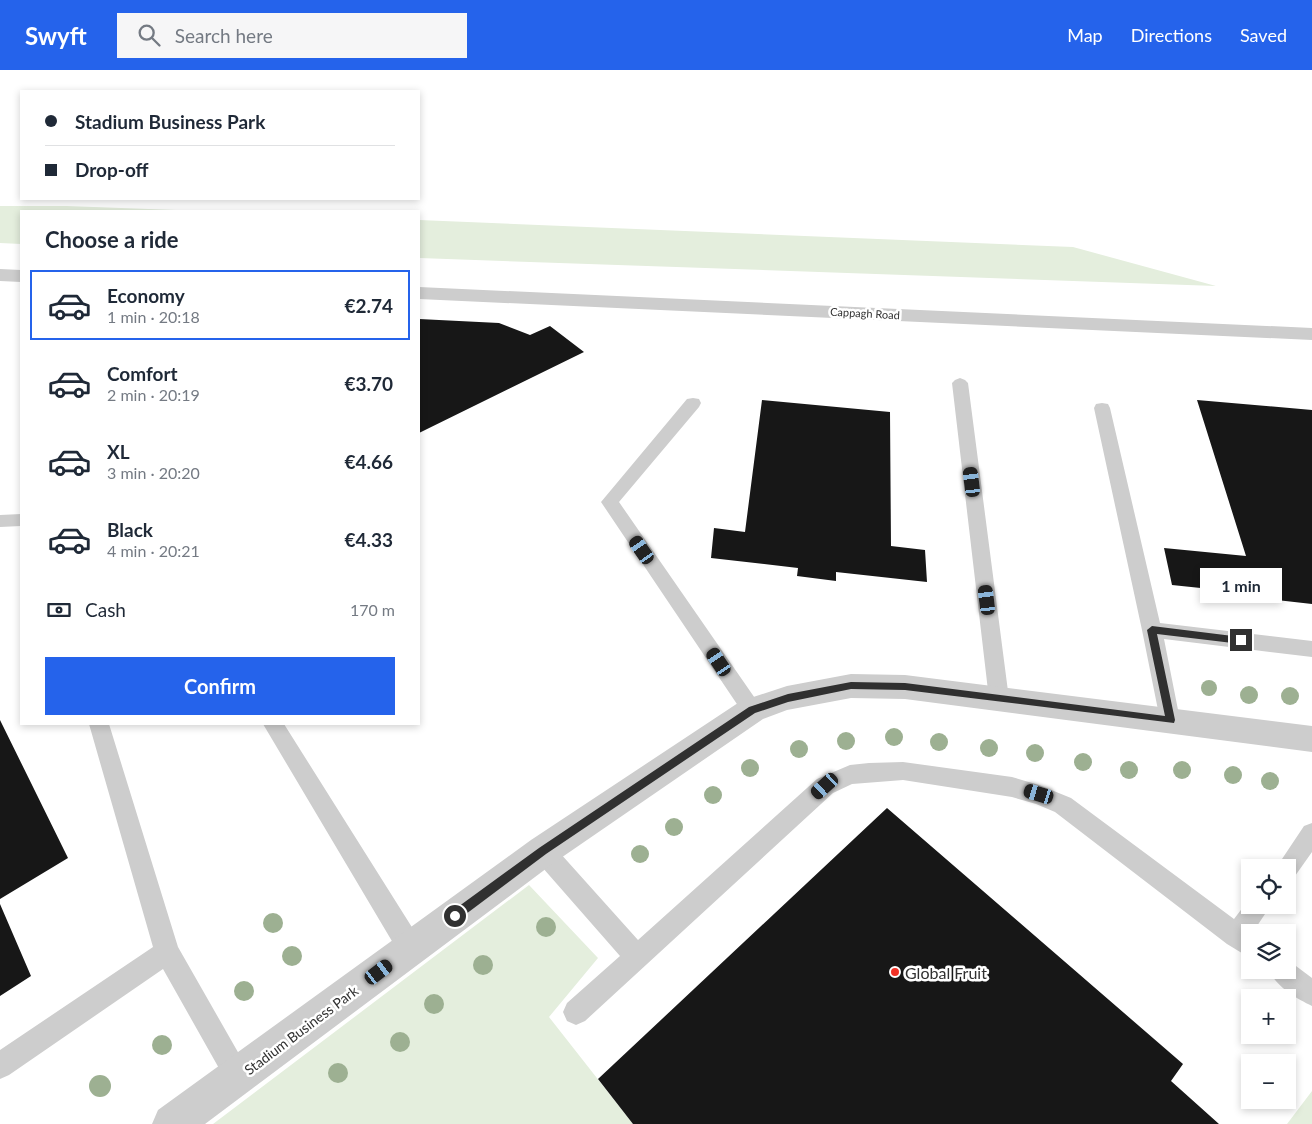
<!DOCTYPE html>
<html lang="en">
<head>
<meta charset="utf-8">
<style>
	:root { --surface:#fff; --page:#f6f6f7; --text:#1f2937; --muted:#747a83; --line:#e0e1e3; --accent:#2563eb }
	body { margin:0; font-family:Lato,sans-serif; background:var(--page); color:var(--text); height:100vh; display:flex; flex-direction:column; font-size:19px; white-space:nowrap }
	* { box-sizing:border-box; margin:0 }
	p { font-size:16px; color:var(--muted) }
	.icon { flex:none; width:28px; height:28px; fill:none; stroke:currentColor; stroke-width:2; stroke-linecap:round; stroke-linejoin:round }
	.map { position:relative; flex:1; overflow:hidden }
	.side { position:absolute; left:20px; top:140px; width:400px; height:515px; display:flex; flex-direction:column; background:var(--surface); border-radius:0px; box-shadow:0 2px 8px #0003 }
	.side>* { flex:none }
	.banner { position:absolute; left:20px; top:20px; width:400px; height:110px; border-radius:0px; box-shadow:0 2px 8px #0003; display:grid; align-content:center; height:110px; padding:0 25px; background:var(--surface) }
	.fabs { position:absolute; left:1241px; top:789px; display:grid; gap:10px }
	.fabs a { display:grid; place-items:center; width:55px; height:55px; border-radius:0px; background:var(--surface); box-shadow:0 2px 8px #0003; font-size:25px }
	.end { position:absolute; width:22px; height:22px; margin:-11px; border:6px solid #303030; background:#fff; box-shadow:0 0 0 2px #fff }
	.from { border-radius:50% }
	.bubble { position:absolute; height:35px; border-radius:0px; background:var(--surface); box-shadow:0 2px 8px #0003; font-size:16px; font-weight:700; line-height:35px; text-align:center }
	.car { position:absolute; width:15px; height:30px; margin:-15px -8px; border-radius:6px; box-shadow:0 0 4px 1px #0007; background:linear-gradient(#222 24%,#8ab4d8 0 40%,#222 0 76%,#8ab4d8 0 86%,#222 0) }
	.banner b { display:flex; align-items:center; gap:18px; height:48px; font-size:19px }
	.banner b+b { border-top:1px solid var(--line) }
	.banner i { width:12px; height:12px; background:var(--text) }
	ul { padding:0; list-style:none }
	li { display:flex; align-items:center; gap:15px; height:70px; margin:0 10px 8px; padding:0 15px; border:2px solid transparent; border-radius:0px }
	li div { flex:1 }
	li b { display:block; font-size:19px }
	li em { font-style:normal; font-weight:700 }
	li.current { border-color:var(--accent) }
	li>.icon { width:45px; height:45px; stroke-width:1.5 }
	h2 { padding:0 25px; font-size:22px; line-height:60px }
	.pay { display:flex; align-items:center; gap:12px; height:55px; padding:0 25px; font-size:19px }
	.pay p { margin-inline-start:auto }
	.action { display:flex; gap:10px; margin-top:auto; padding:10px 25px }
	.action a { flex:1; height:58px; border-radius:0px; background:var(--accent); color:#fff; font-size:20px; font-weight:700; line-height:58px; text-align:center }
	header { display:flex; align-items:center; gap:30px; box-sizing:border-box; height:70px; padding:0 25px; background:var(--accent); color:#fff }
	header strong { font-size:24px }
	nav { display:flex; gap:28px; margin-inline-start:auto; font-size:18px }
	.search { width:350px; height:45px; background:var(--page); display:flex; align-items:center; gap:12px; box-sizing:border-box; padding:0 18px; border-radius:0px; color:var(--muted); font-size:19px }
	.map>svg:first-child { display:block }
</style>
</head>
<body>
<header>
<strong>Swyft</strong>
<div class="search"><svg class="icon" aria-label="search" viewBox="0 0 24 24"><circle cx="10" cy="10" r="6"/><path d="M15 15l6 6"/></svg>Search here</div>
<nav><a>Map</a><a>Directions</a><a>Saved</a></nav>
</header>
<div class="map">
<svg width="1312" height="1054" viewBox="0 0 1312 1054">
	<rect width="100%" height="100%" fill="#fff"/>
	<path fill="#e4eedd" d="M0,136H66L204,141H21V174L0,173Z
		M419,150L1073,177L1216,216L419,188Z
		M529,815L598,888L549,947L633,1054H213Z
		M1312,1021V1054H1287Z"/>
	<path fill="#171717" d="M419,249L499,253L530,265L550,256L584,282L419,363Z
		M762,330L890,342L891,476L925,480L927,512L836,502V511L797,506L798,498L711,488L714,458L745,462Z
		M1197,330L1312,340V534L1259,528L1258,524L1172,515L1164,478L1246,486Z
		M0,650L68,788L0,829Z
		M887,738L1183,994L1171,1011L1219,1054H633L598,1009Z
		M0,834L31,906L0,926Z"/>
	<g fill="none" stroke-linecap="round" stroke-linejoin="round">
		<path fill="#cdcdcd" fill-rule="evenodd" d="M960,308L965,310L968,313L1009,629L1006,635L999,637L992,635L989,629L952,313L955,310Z
			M693,328L699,329L701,333L699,337L619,432L759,634L762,640L759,646L752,649L745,646L601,432L687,329Z
			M1102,333L1108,334L1110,338L1160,553L1312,571V587L1164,569L1180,650L1177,656L1170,659L1163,656L1160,650L1142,560L1094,338L1096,334Z
			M21,444V456L0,457V445Z
			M89,654H109L178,877L247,998L251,1007L247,1016L238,1020L229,1016L163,899L9,1005L0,1009V980L153,877Z
			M263,654H284L420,870L423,879L420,888L411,891L402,888Z
			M903,692L1012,707L1039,715L1071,728L1234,849L1250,828V835H1271L1253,862H1250V888L1227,874L1055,742L1036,734L1012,727L903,710L852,714L833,723L585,951L576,955L567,951L563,942L567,933L620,886L535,789L532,781L535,773L543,770L551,773L638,870L817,709L850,695L869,693Z
			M1312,753V782L1295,806L1288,809V798H1276L1304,756Z
			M1288,890L1312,908V936C1297,929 1275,916 1269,900H1288Z"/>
		<path fill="#cdcdcd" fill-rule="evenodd" d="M851,604L905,605L1312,656V682L905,629L851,628L787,640L763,649L555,792L205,1054H152L158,1040L531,770L741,631L787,616Z"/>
		<path fill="#cdcdcd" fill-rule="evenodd" d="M0,199L21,200V212L0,211Z
			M419,217L1312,258V270L419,229Z"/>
	</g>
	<g fill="#9db092">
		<circle cx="1209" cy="618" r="8"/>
		<circle cx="1249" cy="625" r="9"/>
		<circle cx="1290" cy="626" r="9"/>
		<circle cx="894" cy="667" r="9"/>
		<circle cx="846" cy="671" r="9"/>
		<circle cx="939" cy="672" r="9"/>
		<circle cx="989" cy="678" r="9"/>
		<circle cx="799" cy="679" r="9"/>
		<circle cx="1035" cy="683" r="9"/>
		<circle cx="1083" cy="692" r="9"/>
		<circle cx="750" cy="698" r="9"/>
		<circle cx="1129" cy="700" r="9"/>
		<circle cx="1182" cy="700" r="9"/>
		<circle cx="1233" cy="705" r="9"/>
		<circle cx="1270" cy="711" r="9"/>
		<circle cx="713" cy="725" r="9"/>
		<circle cx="674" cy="757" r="9"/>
		<circle cx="640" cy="784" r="9"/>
		<circle cx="273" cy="853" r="10"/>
		<circle cx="546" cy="857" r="10"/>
		<circle cx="292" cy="886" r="10"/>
		<circle cx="483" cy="895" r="10"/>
		<circle cx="244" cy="921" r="10"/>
		<circle cx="434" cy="934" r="10"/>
		<circle cx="400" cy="972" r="10"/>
		<circle cx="162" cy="975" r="10"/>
		<circle cx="338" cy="1003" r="10"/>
		<circle cx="100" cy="1016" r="11"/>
	</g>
	<path fill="#303030" d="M1152,556L1241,567L1245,570L1241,574L1157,564L1175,650L1174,653L905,620L851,619L788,632L755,643L546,784L458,850L455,851L449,846L451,842L539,778L749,637L788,624L851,612L905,613L1165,646L1147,560Z"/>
	<circle fill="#f23126" stroke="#fff" stroke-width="2" cx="895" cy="902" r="5"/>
	<g text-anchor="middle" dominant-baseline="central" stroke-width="5" stroke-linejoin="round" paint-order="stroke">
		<g font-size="11" fill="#303030" stroke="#fff">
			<text transform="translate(865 243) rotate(3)">Cappagh Road</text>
		</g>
		<g font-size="14" fill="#303030" stroke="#fff">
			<text transform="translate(301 960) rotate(-37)">Stadium Business Park</text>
		</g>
		<g font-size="16" fill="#303030" stroke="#fff" text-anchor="start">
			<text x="905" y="902">Global Fruit</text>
		</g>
	</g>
</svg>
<div class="fabs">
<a><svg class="icon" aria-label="locate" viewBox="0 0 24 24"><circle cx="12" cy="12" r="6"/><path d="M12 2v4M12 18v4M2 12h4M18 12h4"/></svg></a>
<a><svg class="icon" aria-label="layers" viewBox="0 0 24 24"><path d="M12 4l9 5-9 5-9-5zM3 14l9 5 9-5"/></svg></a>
<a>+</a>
<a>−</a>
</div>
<i class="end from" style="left:455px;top:846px"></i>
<i class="end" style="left:1241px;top:570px"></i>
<div class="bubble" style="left:1200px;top:498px;width:82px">1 min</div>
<i class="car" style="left:972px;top:412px;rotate:353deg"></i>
<i class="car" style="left:642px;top:480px;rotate:325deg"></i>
<i class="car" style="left:987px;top:530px;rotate:353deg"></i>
<i class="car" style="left:719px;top:592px;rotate:326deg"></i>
<i class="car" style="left:825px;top:716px;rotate:228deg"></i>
<i class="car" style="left:1039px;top:724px;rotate:287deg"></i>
<i class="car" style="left:379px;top:902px;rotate:53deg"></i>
<div class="banner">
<b><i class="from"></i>Stadium Business Park</b>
<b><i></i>Drop-off</b>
</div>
<section class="side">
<h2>Choose a ride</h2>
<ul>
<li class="current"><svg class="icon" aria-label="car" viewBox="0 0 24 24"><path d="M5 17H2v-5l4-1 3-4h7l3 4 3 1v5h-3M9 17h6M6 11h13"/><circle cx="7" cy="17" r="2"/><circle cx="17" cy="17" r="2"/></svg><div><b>Economy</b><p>1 min · 20:18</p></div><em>€2.74</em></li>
<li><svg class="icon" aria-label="car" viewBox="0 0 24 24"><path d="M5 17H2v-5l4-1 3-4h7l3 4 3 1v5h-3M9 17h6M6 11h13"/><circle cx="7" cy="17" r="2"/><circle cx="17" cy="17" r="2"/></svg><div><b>Comfort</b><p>2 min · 20:19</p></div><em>€3.70</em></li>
<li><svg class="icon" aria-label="car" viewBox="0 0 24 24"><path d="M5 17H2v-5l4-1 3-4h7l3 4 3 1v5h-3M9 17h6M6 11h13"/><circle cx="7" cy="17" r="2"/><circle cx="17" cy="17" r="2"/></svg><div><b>XL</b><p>3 min · 20:20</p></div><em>€4.66</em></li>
<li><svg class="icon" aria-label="car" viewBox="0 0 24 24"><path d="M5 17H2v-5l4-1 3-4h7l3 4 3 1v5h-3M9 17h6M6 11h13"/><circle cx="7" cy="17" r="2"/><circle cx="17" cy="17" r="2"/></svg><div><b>Black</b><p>4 min · 20:21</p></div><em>€4.33</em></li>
</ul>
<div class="pay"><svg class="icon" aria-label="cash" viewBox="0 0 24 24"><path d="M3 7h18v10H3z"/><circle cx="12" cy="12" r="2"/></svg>Cash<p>170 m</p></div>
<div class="action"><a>Confirm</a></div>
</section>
</div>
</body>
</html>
